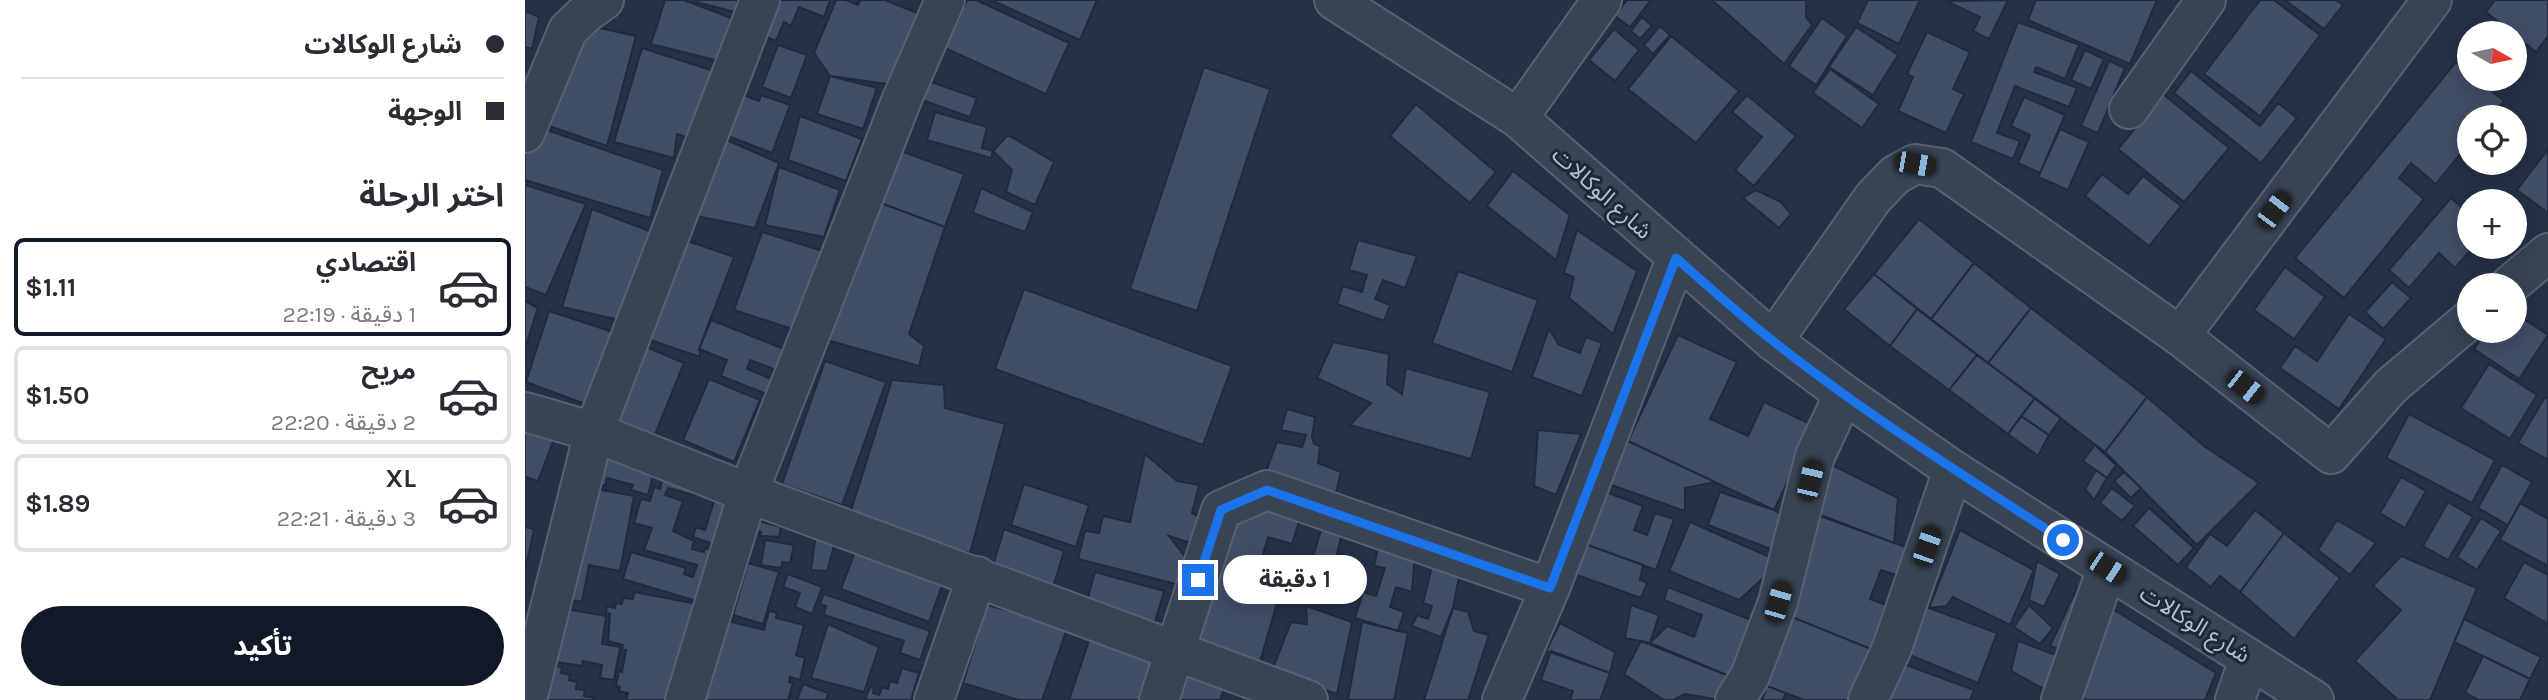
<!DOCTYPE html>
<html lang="ar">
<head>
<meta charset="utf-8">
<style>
	:root { --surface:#fff; --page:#f2f2f3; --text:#2b2b33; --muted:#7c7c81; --line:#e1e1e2; --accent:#111827 }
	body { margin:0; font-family:Karla,"Noto Sans Arabic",sans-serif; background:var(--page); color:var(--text); direction:rtl; height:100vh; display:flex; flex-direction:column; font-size:26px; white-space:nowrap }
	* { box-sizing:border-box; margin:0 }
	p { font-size:23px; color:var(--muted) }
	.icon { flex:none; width:38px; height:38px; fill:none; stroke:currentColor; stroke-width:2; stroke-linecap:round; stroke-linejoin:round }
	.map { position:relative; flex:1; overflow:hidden; direction:ltr }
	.side { display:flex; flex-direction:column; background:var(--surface); width:525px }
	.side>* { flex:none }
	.hud { display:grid; align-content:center; height:154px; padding:0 21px; background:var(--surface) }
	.needle { width:46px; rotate:99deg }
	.tools { position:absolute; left:1932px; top:21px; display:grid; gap:14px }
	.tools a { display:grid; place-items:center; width:70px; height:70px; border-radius:50%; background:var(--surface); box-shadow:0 4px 18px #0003; font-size:35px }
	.end { position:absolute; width:32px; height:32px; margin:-16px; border:9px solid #1a73e8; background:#fff; box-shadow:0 0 0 4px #fff }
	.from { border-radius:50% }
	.bubble { position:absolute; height:49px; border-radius:24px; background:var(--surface); box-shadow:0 4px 18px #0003; font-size:23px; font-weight:700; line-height:49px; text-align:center; direction:rtl }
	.car { position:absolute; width:21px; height:42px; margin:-21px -10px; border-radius:9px; box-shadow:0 0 5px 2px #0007; background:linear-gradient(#222 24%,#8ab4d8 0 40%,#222 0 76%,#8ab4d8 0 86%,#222 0) }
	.hud b { display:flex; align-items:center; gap:24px; height:66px; font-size:26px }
	.hud b+b { border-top:2px solid var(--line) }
	.hud i { width:18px; height:18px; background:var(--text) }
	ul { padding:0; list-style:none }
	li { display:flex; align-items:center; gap:21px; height:98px; margin:0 14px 10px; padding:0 7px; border:4px solid var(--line); border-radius:10px }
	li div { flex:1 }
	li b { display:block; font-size:26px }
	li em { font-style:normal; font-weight:700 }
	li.selected { border-color:var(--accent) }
	li>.icon { width:63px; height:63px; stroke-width:1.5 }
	h2 { padding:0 21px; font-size:32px; line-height:84px }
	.action { display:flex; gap:14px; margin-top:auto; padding:14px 21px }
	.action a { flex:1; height:80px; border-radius:42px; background:var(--accent); color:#fff; font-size:28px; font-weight:700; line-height:80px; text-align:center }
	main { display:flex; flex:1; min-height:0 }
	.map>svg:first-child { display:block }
</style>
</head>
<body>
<main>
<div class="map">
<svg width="2023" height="700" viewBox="0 0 2023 700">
	<rect width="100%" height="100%" fill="#243146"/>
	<path fill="#414e67" stroke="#202a3d" stroke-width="2" d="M140,0H159L206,18L194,61L126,44Z
		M171,0H213L210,12L171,2Z
		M242,0H305L299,17L274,7L266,26L259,22L251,41L229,32Z
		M311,0H321L333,5L335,0H360L397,15L369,85L305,76L289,53Z
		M442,0H451L544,43L521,94L420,48Z
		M466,0H572L555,40Z
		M1102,0H1126L1105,27L1090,16Z
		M1187,0H1281V17L1287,25L1259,64Z
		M1343,0H1395L1374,44L1332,23Z
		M1483,0L1464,39L1448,31L1455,17L1421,1Z
		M1511,0H1632L1605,64L1503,20Z
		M1735,0H1749L1795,35L1735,116L1679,74Z
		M1760,0H1811L1818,5L1799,29Z
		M1970,0H2023V36L2011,52L1961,12Z
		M0,11L14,17L7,49L0,47Z
		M1117,17L1127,26L1115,39L1106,31Z
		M1297,18L1322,36L1291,85L1264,66Z
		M38,20L111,36L82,146L24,126Z
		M1493,22L1554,45L1540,79L1511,67L1509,72L1552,88L1544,107L1490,86L1472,133L1495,141L1488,159L1446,142Z
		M1135,26L1145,35L1128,54L1119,45Z
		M1331,27L1373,55L1348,95L1304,67Z
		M1089,29L1114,50L1090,81L1064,60Z
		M1402,32L1445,52L1428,89L1439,94L1421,133L1373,111L1388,77L1382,74Z
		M1146,36L1214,91L1171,143L1103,89Z
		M253,45L282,55L266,98L237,87Z
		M117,48L192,72L167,139L152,134L149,158L89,142Z
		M1560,50L1579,59L1566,89L1546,80Z
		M1584,61L1600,68L1573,133L1556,126Z
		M1931,62L1944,73V79H1952L1979,101L1965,117H1944V143L1911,184L1886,163L1874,178L1899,199L1819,298L1770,258Z
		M679,67L745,89L672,311L605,289Z
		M1305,69L1354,104L1337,128L1288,93Z
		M1666,71L1735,126L1753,103L1772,118L1736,163L1649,93Z
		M305,76L352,88L338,129L292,114Z
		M400,80L452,98L445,117L394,99Z
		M205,90L234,101L236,95L265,105L247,153L190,131Z
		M1638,94L1704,148L1659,202L1593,149Z
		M1222,95L1271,136L1229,186L1210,170L1237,137L1207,112Z
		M1499,97L1540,115L1515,173L1493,163L1505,135L1486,126Z
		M891,104L971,172L945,203L865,136Z
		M410,112L462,127L457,148L468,151L466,158L402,140Z
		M275,116L337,139L321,181L263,160Z
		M7,125L138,170L125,218L0,180V146Z
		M1535,129L1564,142L1543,190L1513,177Z
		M190,135L254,163L230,228L167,215Z
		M483,135L529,162L510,205L481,192L487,170L468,151Z
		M365,147L439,174L420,227L345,199Z
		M2023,149V213L1992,190Z
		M254,167L315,190L299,237L240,225Z
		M988,171L1045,215L1031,260L962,206Z
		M1577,174L1603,194L1618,176L1656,206L1624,246L1560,196Z
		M0,185L61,204L21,295L0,287Z
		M456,188L508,212L500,232L448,213Z
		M1231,190L1256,202L1266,214L1254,228L1218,198Z
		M1926,198L1944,214V247H1948L1930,268L1914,253L1884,288L1864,270Z
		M345,199L420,227L384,334L399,346L394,366L291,337Z
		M67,209L132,234L103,322L37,307Z
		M1394,219L1449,263L1406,319L1349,274Z
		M1052,230L1112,271L1088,334L1044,298L1049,277L1039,273Z
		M237,232L313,256L283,334L209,310Z
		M154,238L209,257L174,349L175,357L119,338Z
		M833,240L892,256L880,288L858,280L850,299L865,305L859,321L812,304L818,286L837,292L842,275L824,270Z
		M1449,263L1506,308L1463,363L1406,319Z
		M1760,267L1800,297L1769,339L1729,310Z
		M933,271L1013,300L987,372L907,343Z
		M1349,274L1392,309L1365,346L1319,309Z
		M1867,282L1886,298L1858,329L1840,312Z
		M499,289L707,366L678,445L470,369Z
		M0,301L13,308L0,348Z
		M1506,308L1622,397L1580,452L1463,363Z
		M1392,309L1452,355L1424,390L1365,346Z
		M24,311L94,334L68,407L1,382Z
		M1990,313L2023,335L1994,379L1949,349L1960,332L1958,331H1990Z
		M1824,314L1861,339L1814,409L1755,368L1770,346L1792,361Z
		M186,320L259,349L251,370L225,360L222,369L249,380L244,395L196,376L202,360L174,349Z
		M1024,329L1034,345L1055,353L1061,337L1077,343L1057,396L1007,377Z
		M1153,335L1212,362L1185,419L1223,436L1239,402L1289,426L1249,510L1103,441Z
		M808,342L864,354L862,384L877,394L881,368L965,392L946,459L825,425L846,403L792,378Z
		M114,344L159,363L129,437L83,418Z
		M1452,355L1510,398L1483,434L1424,390Z
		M300,361L361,382L317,505L257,484Z
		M1964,364L2012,395L1985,439L1936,408Z
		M184,379L235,400L209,462L158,440Z
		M367,380L419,385L420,408L480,424L445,553L324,517Z
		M1622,397L1679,446L1734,483L1672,545L1580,452Z
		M2020,397L2023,399V460L1993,443Z
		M1510,398L1536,418L1524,435L1496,416Z
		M762,409L790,417L787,437L789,444L795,446L793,463L816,472L809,501L739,477L752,442L777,447L781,435L756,430Z
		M1884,414L1970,460L1947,503L1861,458Z
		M0,416L33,428L13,481L0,477Z
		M1496,416L1524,435L1513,456L1483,434Z
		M1013,430L1056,434L1031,495L1009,486Z
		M1103,441L1190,482L1160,488V511L1072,480Z
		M75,443L131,464L123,495L106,490L108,485L82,478L80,486L65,482Z
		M1570,445L1591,465L1582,478L1558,461Z
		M620,454L652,481L674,485L667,513L677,519L669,544L644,536L661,558L655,585L553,559L560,531L574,533L578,516L605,522Z
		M1301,462L1373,498L1369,543L1285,511Z
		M1977,465L2007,482L1983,525L1953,508Z
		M140,469L174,479L169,495L143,488L140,495L158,501L148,531L169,541L167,549L179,552L180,548L200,554L178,603L98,579L106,552L161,568L159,574L168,577L172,565L119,550L127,528L109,523L116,499L125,501L129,487L135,489Z
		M1571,470L1582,478L1569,500L1560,489Z
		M1599,472L1616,488L1606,498L1589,481Z
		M1876,477L1901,491L1880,528L1855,513Z
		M499,484L564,505L551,547L486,525Z
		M60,487L109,496L95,571L64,565L57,602L38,598Z
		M1070,488L1118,506L1109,530L1122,535L1130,513L1149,519L1131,570L1052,541Z
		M1587,488L1610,506L1597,521L1575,503Z
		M192,492L215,500L199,548L168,537L171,527L180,530Z
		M1195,492L1249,510L1264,519L1251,551L1183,525Z
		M1923,502L1948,517L1923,560L1898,546Z
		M1995,503L2023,519V566L1975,540Z
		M739,504L776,515L767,544L743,537L737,558L763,565L735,662L669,643L705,520Z
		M1624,508L1669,548L1653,565L1608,526Z
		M1730,510L1759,533L1715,592L1695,576L1686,587L1661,567L1685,534L1702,546Z
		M1295,516L1389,550L1380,578L1356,570L1345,599L1361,605L1346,649L1267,617L1258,618Z
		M1956,518L1976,531L1952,570L1932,557Z
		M230,520L256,527L254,537L235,536L236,532L229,530Z
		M1812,520L1851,543L1825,575L1793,550Z
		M1165,522L1256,562L1214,600L1144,571Z
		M0,527L9,529L0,571Z
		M292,527L311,539L302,571L286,570Z
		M479,529L539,551L528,587L466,572Z
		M796,530L817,533L800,603L778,590Z
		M1435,530L1509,570L1485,625L1428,597L1421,606L1404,608Z
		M1759,533L1815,578L1769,639L1715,592Z
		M240,540L269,545L265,563L257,562L256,568L236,565Z
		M1063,545L1118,565L1115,580L1122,583L1116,598L1049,574Z
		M332,547L419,580L404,622L316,589Z
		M853,547L890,551L887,592L871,587L865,607L879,612L873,631L830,618L838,592L851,596L860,568L849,566Z
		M1876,556L1952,588L1905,700H1873L1830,661L1876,610L1848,586Z
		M1512,561L1535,574L1519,607L1504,600Z
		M908,562L936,567L928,608L916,637L887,626L892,615L903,619L907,606L898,603Z
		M1999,562L2023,575V624L1979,598Z
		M223,563L254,572L238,624L208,615Z
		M570,572L639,591L630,622L561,604Z
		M263,574L297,587L287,614L270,607L275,593L258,587Z
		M1143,587L1226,620L1204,676L1125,643L1142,626L1169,637L1177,615L1139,600Z
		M1552,588L1565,595L1544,652L1525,646Z
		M109,592L194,608L165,700H101L103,693L94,691L95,687L91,686L94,671L97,672L101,650H97L98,645L83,641L85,614L81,612L82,606L90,608L91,603L97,604L98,598L108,599Z
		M299,594L405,631L395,660L375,653L379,641L299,615L301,606L295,604Z
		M1396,602L1404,608L1472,633L1453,683L1375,651Z
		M462,605L543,626L517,700H494L438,683Z
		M1106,605L1134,615L1125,643L1100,638Z
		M1504,605L1528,628L1515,644L1489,627Z
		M781,606L827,622L812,694L747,671L766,622L782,624Z
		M35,608L81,616L77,644L95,647L89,680L75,678L77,665L58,661L57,666L19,660Z
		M928,608L943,612L949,631L964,635L943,700H899Z
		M1586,608L1691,673L1680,700H1562L1554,696Z
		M244,611L252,613L251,618L279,625L271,655L280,658L275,680L265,677L264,682L268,683L263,700H179L199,620L239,630Z
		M1267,617L1346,649L1325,700H1279L1242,686Z
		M1939,619L2016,657L2005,679L1929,642Z
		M837,622L883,633L869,700H823Z
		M1035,623L1090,652L1085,673L1021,651Z
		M303,624L354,647L339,692L286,678Z
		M566,635L638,658L619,700H544Z
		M1116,641L1204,676L1196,700L1160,694L1148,700H1139L1099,674Z
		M1493,641L1541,659L1526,693L1486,671Z
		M1026,651L1085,673L1075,700H1045L1048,691L1016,680Z
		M1958,656L2005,679L1995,700H1954L1940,693Z
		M6,662L37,667L36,673L45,675L44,680L52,682L51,689L60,690L59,696L70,698L69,700H0Z
		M1373,662L1449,690L1445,700H1359Z
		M661,665L702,681L695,700H648Z
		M377,668L394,673L386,700H340L345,687L349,688L348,693L354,695L357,687L363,689L365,681L372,683Z
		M278,684L303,693L301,700H272Z
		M1242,686L1261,693L1258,700H1237Z"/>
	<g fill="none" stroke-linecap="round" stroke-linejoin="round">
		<defs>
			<path id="minor" d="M1604,109L1681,0
				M0,133L43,30L61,13L79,0
				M1985,285L2023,253
				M1655,336L1806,454L1866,386L1944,320
				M1248,341L1348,198L1370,175L1390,164L1417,168L1655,336L1907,0
				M0,412L69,432L223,493L783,700
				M2,700L69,432L235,0
				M160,700L223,493L377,99L420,0
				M409,700L452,576
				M634,700L696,510L742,490L1025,588
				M977,700L1025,588L1151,259
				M1210,700L1225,676L1253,602L1290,456L1319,394
				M1343,700L1367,648L1428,470
				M1536,700L1582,568
				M1710,700L1724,659"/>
			<path id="tertiary" d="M809,0L993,118L1248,341L1319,394L1428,470L1789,700
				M993,118L1077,0"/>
		</defs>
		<use href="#minor" stroke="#586172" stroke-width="42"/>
		<use href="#tertiary" stroke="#586172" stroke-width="42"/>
		<use href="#minor" stroke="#394455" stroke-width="38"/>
		<use href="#tertiary" stroke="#394455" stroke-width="38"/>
	</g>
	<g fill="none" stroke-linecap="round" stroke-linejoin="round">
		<path stroke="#1a73e8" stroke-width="9" d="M673,580L696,510L742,490L1025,588L1151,258C1183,286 1215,315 1248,341C1340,414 1440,476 1538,540"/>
	</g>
	<g text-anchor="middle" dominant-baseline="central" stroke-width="6" stroke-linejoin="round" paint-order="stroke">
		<g font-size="23" fill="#b7bfce" stroke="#1e283b">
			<text transform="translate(1077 193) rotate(42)">شارع الوكالات</text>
			<text transform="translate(1670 624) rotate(32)">شارع الوكالات</text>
		</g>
	</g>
</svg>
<div class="tools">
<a><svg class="needle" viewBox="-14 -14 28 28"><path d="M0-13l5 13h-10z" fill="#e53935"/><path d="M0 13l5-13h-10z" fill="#7c7c81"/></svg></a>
<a><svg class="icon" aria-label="locate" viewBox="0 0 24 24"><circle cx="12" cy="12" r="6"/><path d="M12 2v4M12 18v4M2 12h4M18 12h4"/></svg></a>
<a>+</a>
<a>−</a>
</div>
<i class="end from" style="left:1538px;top:540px"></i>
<i class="end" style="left:673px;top:580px"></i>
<div class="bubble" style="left:698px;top:555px;width:144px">1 دقيقة</div>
<i class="car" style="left:1390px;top:164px;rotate:100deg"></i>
<i class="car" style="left:1749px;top:210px;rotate:37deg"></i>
<i class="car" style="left:1720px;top:387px;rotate:128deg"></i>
<i class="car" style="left:1285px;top:480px;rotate:13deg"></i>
<i class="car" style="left:1402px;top:546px;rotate:19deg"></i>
<i class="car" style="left:1582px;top:568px;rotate:123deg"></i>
<i class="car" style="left:1253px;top:602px;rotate:16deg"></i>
</div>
<section class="side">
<div class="hud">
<b><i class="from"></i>شارع الوكالات</b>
<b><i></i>الوجهة</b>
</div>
<h2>اختر الرحلة</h2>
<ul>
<li class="selected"><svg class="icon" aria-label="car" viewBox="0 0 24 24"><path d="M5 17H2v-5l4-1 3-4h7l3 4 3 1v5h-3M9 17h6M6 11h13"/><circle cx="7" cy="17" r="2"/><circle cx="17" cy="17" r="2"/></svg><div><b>اقتصادي</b><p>1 دقيقة · 22:19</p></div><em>$1.11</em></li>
<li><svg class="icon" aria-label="car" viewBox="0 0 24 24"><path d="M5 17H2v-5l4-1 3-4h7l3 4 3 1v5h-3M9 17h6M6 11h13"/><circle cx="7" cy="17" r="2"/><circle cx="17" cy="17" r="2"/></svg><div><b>مريح</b><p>2 دقيقة · 22:20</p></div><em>$1.50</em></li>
<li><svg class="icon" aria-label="car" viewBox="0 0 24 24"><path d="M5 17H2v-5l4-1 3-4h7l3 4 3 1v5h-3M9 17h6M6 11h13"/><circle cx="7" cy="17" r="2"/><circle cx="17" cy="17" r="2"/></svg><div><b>XL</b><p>3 دقيقة · 22:21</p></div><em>$1.89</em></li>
</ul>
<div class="action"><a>تأكيد</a></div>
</section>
</main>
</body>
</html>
